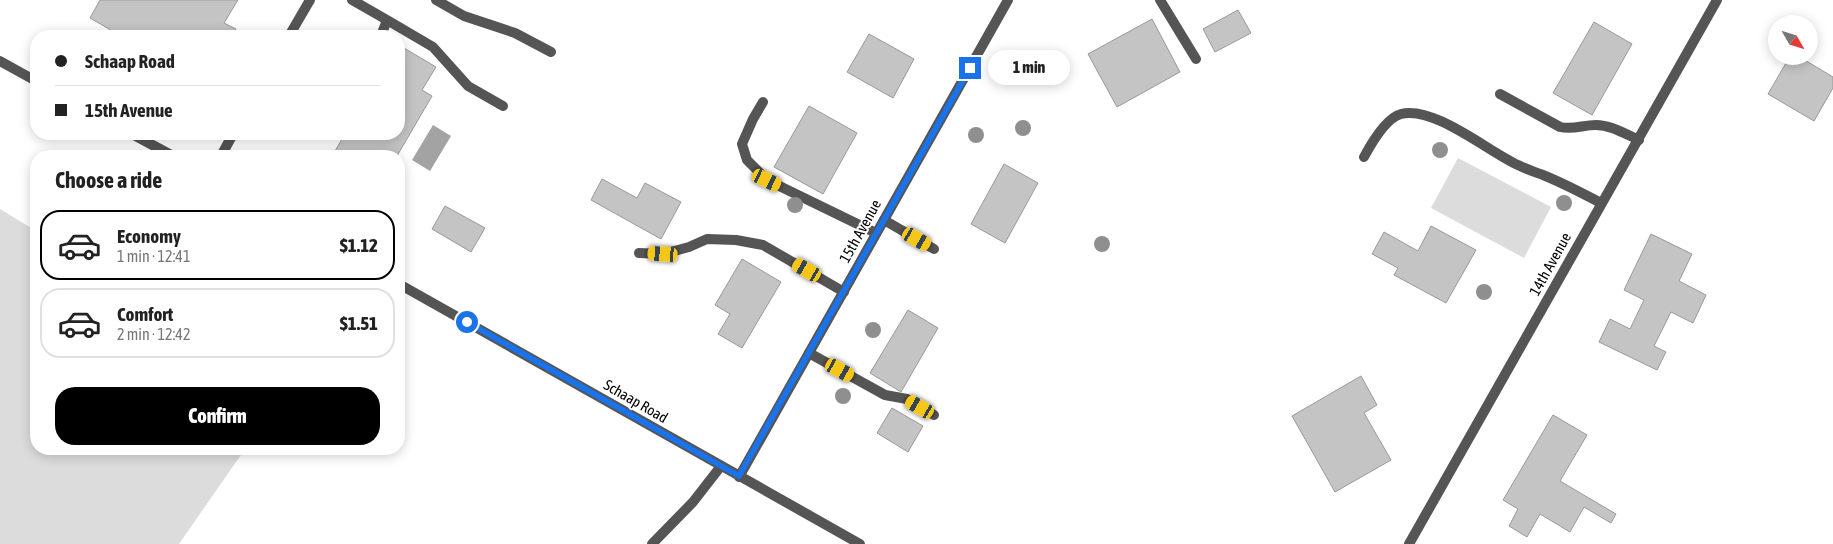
<!DOCTYPE html>
<html lang="en">
<head>
<meta charset="utf-8">
<style>
	:root { --surface:#fff; --page:#f2f2f2; --text:#222; --muted:#767676; --line:#e0e0e0; --accent:#000 }
	body { margin:0; font-family:"Asap Condensed",sans-serif; background:var(--page); color:var(--text); height:100vh; display:flex; flex-direction:column; font-size:19px; white-space:nowrap }
	* { box-sizing:border-box; margin:0 }
	p { font-size:16px; color:var(--muted) }
	.icon { flex:none; width:28px; height:28px; fill:none; stroke:currentColor; stroke-width:2; stroke-linecap:round; stroke-linejoin:round }
	.map { position:relative; flex:1; overflow:hidden }
	.sheet { position:absolute; left:30px; top:150px; width:375px; height:305px; display:flex; flex-direction:column; background:var(--surface); border-radius:20px; box-shadow:0 2px 12px #0003 }
	.sheet>* { flex:none }
	.top-card { position:absolute; left:30px; top:30px; width:375px; height:110px; border-radius:20px; box-shadow:0 2px 12px #0003; display:grid; align-content:center; height:110px; padding:0 25px; background:var(--surface) }
	.needle { width:32px; rotate:129deg }
	.controls { position:absolute; left:1768px; top:15px; display:grid; gap:10px }
	.controls a { display:grid; place-items:center; width:50px; height:50px; border-radius:50%; background:var(--surface); box-shadow:0 2px 12px #0003; font-size:25px }
	.end { position:absolute; width:22px; height:22px; margin:-11px; border:6px solid #1a73e8; background:#fff; box-shadow:0 0 0 2px #fff }
	.from { border-radius:50% }
	.bubble { position:absolute; height:35px; border-radius:18px; background:var(--surface); box-shadow:0 2px 12px #0003; font-size:16px; font-weight:800; line-height:35px; text-align:center }
	.car { position:absolute; width:15px; height:30px; margin:-15px -8px; border-radius:6px; box-shadow:0 0 4px 1px #0007; background:linear-gradient(#f5c518 24%,#345 0 40%,#f5c518 0 76%,#345 0 86%,#f5c518 0) }
	.top-card b { display:flex; align-items:center; gap:18px; height:48px; font-size:19px }
	.top-card b+b { border-top:1px solid var(--line) }
	.top-card i { width:12px; height:12px; background:var(--text) }
	ul { padding:0; list-style:none }
	li { display:flex; align-items:center; gap:15px; height:70px; margin:0 10px 8px; padding:0 15px; border:2px solid var(--line); border-radius:20px }
	li div { flex:1 }
	li b { display:block; font-size:19px }
	li em { font-style:normal; font-weight:800 }
	li.active { border-color:var(--accent) }
	li>.icon { width:45px; height:45px; stroke-width:1.5 }
	h2 { padding:0 25px; font-size:22px; line-height:60px }
	.action { display:flex; gap:10px; margin-top:auto; padding:10px 25px }
	.action a { flex:1; height:58px; border-radius:20px; background:var(--accent); color:#fff; font-size:20px; font-weight:800; line-height:58px; text-align:center }
	.map>svg:first-child { display:block }
</style>
</head>
<body>
<div class="map">
<svg width="1833" height="544" viewBox="0 0 1833 544">
	<rect width="100%" height="100%" fill="#fff"/>
	<path fill="#dcdcdc" d="M1458,158L1551,207L1524,258L1431,208Z
		M0,209L36,231V449H245L179,544H0Z"/>
	<path fill="#a3a3a3" d="M433,125L451,136L430,171L412,160Z"/>
	<path fill="#c4c4c4" stroke="#999" d="M100,0H238L224,23L236,29L232,36H121L90,18Z
		M1238,10L1251,33L1215,52L1203,29Z
		M1152,19L1180,72L1117,107L1088,54Z
		M1594,22L1632,44L1592,115L1553,93Z
		M869,34L914,59L893,98L847,72Z
		M399,45L436,67L422,90L432,96L397,156H332L345,134H399Z
		M1790,56H1798L1833,77V88L1814,121L1768,94Z
		M809,106L857,133L823,194L774,167Z
		M1004,164L1038,183L1005,243L971,224Z
		M602,179L637,198L645,183L681,202L661,239L591,200Z
		M445,206L485,228L471,252L432,229Z
		M1431,226L1476,250L1446,303L1394,275L1398,268L1372,254L1384,232L1418,251Z
		M1651,234L1692,254L1679,281L1706,295L1693,323L1671,312L1654,346L1666,352L1657,370L1599,342L1610,319L1630,329L1644,300L1624,290Z
		M742,259L781,282L742,348L718,334L730,314L715,305Z
		M908,310L938,328L901,392L870,373Z
		M1361,376L1377,405L1364,413L1391,460L1335,492L1292,416Z
		M892,408L923,426L908,452L877,433Z
		M1553,415L1587,435L1560,481L1616,514L1611,523L1584,507L1570,532L1540,514L1527,537L1509,526L1518,509L1503,500Z"/>
	<g fill="none" stroke-linecap="round" stroke-linejoin="round">
		<path stroke="#555" stroke-width="10" d="M352,0L387,20L381,36
			M436,0L464,16L515,33L551,52
			M1160,0L1196,59
			M387,20L433,47L468,86L503,106
			M1500,94L1560,127C1573,130 1583,125 1596,125C1611,125 1625,134 1639,140
			M763,102L753,119L742,144L747,160L767,180L876,233
			M1364,157C1371,144 1386,118 1401,114C1433,105 1489,152 1518,165C1526,169 1535,172 1543,175C1563,183 1582,193 1601,203
			M884,220L934,249
			M639,253L663,254L689,247L707,239L736,240L763,245L844,292
			M809,353L885,395L907,399L934,415
			M652,544L693,502L721,466"/>
		<path stroke="#555" stroke-width="10" d="M289,36L310,0
			M0,61L36,81
			M132,134L173,156
			M221,156L233,134
			M399,284L860,544
			M739,477L1008,0
			M1409,544L1717,0"/>
	</g>
	<g fill="#8f8f8f">
		<circle cx="1023" cy="128" r="8"/>
		<circle cx="976" cy="135" r="8"/>
		<circle cx="1440" cy="150" r="8"/>
		<circle cx="1564" cy="203" r="8"/>
		<circle cx="795" cy="205" r="8"/>
		<circle cx="1102" cy="244" r="8"/>
		<circle cx="1484" cy="292" r="8"/>
		<circle cx="873" cy="330" r="8"/>
		<circle cx="843" cy="396" r="8"/>
	</g>
	<g fill="none" stroke-linecap="round" stroke-linejoin="round">
		<path stroke="#1a73e8" stroke-width="6" d="M467,322L739,476L970,68"/>
	</g>
	<g text-anchor="middle" dominant-baseline="central" stroke-width="4" stroke-linejoin="round" paint-order="stroke">
		<g font-size="15" fill="#000" stroke="#fff">
			<text transform="translate(860 231) rotate(-61)">15th Avenue</text>
			<text transform="translate(1550 264) rotate(-61)">14th Avenue</text>
			<text transform="translate(636 401) rotate(30)">Schaap Road</text>
		</g>
	</g>
</svg>
<div class="controls">
<a><svg class="needle" viewBox="-14 -14 28 28"><path d="M0-13l5 13h-10z" fill="#e53935"/><path d="M0 13l5-13h-10z" fill="#767676"/></svg></a>
</div>
<i class="end from" style="left:467px;top:322px"></i>
<i class="end" style="left:970px;top:68px"></i>
<div class="bubble" style="left:988px;top:50px;width:82px">1 min</div>
<i class="car" style="left:767px;top:180px;rotate:116deg"></i>
<i class="car" style="left:917px;top:239px;rotate:120deg"></i>
<i class="car" style="left:663px;top:254px;rotate:274deg"></i>
<i class="car" style="left:807px;top:270px;rotate:300deg"></i>
<i class="car" style="left:840px;top:370px;rotate:119deg"></i>
<i class="car" style="left:920px;top:407px;rotate:300deg"></i>
<div class="top-card">
<b><i class="from"></i>Schaap Road</b>
<b><i></i>15th Avenue</b>
</div>
<section class="sheet">
<h2>Choose a ride</h2>
<ul>
<li class="active"><svg class="icon" aria-label="car" viewBox="0 0 24 24"><path d="M5 17H2v-5l4-1 3-4h7l3 4 3 1v5h-3M9 17h6M6 11h13"/><circle cx="7" cy="17" r="2"/><circle cx="17" cy="17" r="2"/></svg><div><b>Economy</b><p>1 min · 12:41</p></div><em>$1.12</em></li>
<li><svg class="icon" aria-label="car" viewBox="0 0 24 24"><path d="M5 17H2v-5l4-1 3-4h7l3 4 3 1v5h-3M9 17h6M6 11h13"/><circle cx="7" cy="17" r="2"/><circle cx="17" cy="17" r="2"/></svg><div><b>Comfort</b><p>2 min · 12:42</p></div><em>$1.51</em></li>
</ul>
<div class="action"><a>Confirm</a></div>
</section>
</div>
</body>
</html>
